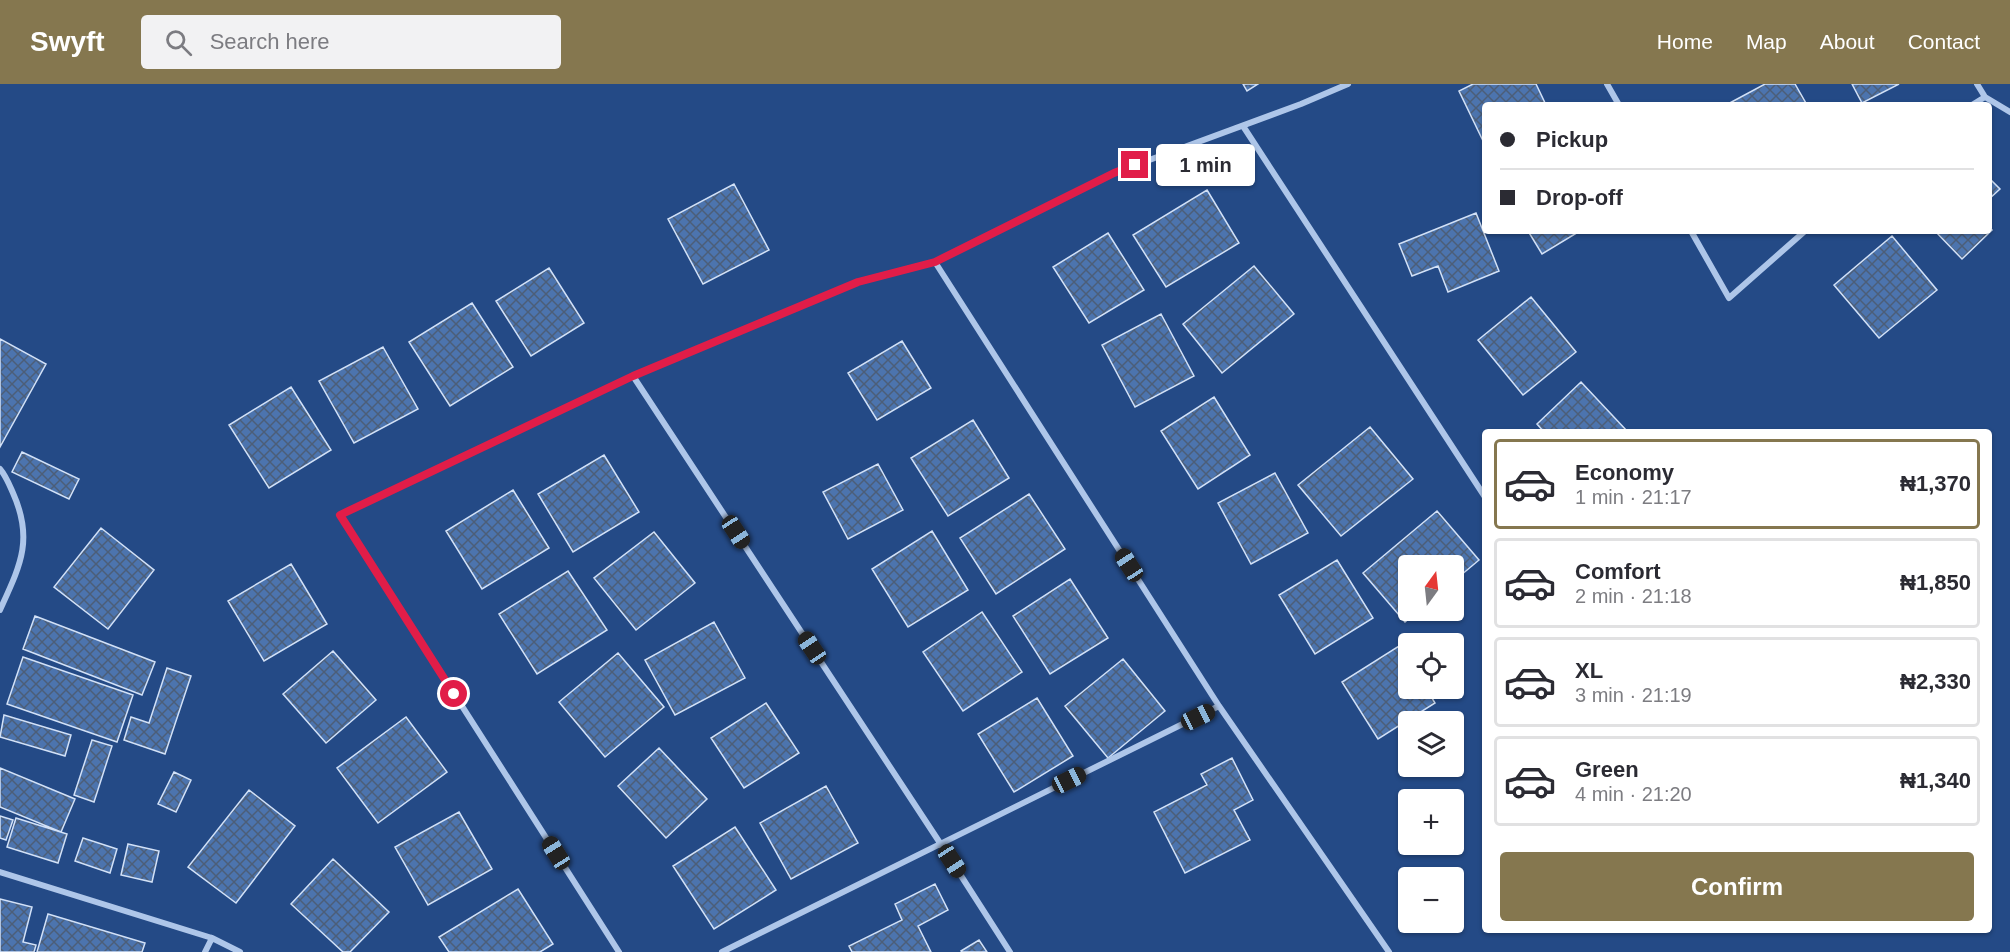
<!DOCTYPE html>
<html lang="en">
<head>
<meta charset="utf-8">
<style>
	:root { --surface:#fff; --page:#f2f2f3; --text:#2b2b33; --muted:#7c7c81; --line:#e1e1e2; --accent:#85774f }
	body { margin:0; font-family:Helvetica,sans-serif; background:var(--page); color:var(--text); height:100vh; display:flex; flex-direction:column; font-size:22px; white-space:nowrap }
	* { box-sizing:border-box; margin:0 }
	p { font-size:20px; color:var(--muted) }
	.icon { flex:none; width:33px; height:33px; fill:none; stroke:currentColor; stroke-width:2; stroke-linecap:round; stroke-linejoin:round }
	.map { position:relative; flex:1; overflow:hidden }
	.drawer { position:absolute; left:1482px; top:345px; width:510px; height:504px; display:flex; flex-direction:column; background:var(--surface); border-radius:6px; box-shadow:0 2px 4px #0004 }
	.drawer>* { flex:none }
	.top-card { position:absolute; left:1482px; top:18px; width:510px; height:132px; border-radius:6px; box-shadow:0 2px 4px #0004; display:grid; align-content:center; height:132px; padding:0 18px; background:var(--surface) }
	.needle { width:39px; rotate:15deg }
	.fabs { position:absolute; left:1398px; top:471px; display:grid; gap:12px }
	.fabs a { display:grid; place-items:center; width:66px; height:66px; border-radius:6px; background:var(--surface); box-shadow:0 2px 4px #0004; font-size:30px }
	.end { position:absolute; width:27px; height:27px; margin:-14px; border:8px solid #e11d48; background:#fff; box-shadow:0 0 0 3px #fff }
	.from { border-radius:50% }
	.bubble { position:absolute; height:42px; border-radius:6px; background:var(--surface); box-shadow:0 2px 4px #0004; font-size:20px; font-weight:700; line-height:42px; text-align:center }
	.car { position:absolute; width:18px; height:36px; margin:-18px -9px; border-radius:8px; box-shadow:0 0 4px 2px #0007; background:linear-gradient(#222 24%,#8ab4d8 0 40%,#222 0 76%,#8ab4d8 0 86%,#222 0) }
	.top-card b { display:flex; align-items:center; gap:21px; height:57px; font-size:22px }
	.top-card b+b { border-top:2px solid var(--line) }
	.top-card i { width:15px; height:15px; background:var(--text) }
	ul { padding:10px 0 0; list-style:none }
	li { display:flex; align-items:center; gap:18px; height:90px; margin:0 12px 9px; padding:0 6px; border:3px solid var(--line); border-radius:6px }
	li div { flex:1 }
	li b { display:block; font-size:22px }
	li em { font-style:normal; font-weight:700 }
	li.active { border-color:var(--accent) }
	li>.icon { width:54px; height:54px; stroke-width:1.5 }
	.cta { display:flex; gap:12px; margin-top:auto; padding:12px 18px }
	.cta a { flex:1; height:69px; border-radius:6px; background:var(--accent); color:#fff; font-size:24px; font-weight:700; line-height:69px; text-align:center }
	header { display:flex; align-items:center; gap:36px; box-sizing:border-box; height:84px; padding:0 30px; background:var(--accent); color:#fff }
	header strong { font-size:28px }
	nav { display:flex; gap:33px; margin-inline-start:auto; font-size:21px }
	.search { width:420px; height:54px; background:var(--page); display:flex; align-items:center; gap:15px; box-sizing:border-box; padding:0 21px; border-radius:6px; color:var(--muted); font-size:22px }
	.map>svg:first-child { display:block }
</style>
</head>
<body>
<header>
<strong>Swyft</strong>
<div class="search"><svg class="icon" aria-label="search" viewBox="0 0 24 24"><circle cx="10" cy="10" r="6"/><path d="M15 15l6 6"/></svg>Search here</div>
<nav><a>Home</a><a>Map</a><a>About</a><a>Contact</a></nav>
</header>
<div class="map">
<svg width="2010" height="868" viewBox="0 0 2010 868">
	<defs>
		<pattern id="building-cross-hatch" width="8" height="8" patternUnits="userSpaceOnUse" patternTransform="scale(1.5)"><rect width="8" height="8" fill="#4c74ae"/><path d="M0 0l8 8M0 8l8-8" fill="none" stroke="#4c5e78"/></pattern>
	</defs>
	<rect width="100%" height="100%" fill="#244a86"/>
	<path fill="url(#building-cross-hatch)" stroke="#d2e1f7" stroke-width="1.5" d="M1243,0H1258L1247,7Z
		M1473,0H1536L1546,21H1485V61L1459,7Z
		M1765,0H1795L1807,21H1726Z
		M1852,0H1899L1862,19Z
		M1989,94L2000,105L1989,115Z
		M734,100L769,166L703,200L668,135Z
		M1207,106L1239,159L1166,203L1133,151Z
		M1476,129L1499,187L1448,208L1438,182L1412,192L1399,160Z
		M1989,143L1992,146L1962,175L1935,147H1989Z
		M1528,147H1580L1542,170Z
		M1108,149L1144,206L1089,239L1053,183Z
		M1892,152L1937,206L1879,254L1834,201Z
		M1254,182L1294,230L1222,289L1183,240Z
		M549,184L584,239L531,272L496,217Z
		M1531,213L1576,268L1523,311L1478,256Z
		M472,219L513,283L450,322L409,258Z
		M1161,230L1194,292L1135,323L1102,261Z
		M0,255L46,280L0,363Z
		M902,257L931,304L877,336L848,289Z
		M383,263L418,325L354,359L319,297Z
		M1581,298L1627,347L1626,348H1544L1537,340Z
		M291,303L331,366L269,404L229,341Z
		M1214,313L1250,371L1198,405L1161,347Z
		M973,336L1009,394L948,432L911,374Z
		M1370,343L1413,395L1341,452L1298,401Z
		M22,368L79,395L69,415L12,388Z
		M604,371L639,428L573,468L538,410Z
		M878,380L903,426L848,455L823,408Z
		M1275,389L1308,449L1251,480L1218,419Z
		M513,406L549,464L482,505L446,447Z
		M1029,410L1065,465L996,510L960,454Z
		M1437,427L1479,476L1454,497V482H1408V526H1419L1405,538L1363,489Z
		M101,444L154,486L108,545L54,503Z
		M932,447L968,506L908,543L872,485Z
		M654,448L695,499L636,546L594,494Z
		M1337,476L1373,534L1315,570L1279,511Z
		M291,480L327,540L264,577L228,517Z
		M568,487L607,546L537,590L499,530Z
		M1070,495L1108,554L1050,590L1013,532Z
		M982,528L1022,588L963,627L923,568Z
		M35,532L155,578L142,611L23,565Z
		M714,538L745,594L675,631L645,576Z
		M1399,562L1408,577V604H1426L1435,619L1378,655L1342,598Z
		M333,567L376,616L326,659L283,610Z
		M618,569L664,623L605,673L559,618Z
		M23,573L133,611L117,658L7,620Z
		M1123,575L1165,627L1108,674L1065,622Z
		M167,584L191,592L165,670L124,656L131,633L149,639Z
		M1037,614L1073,672L1014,708L978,650Z
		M766,619L799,669L744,704L711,654Z
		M4,631L71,651L65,672L0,653Z
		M406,633L447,688L378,739L337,684Z
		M92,656L112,662L94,718L74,711Z
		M659,664L707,715L666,754L618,702Z
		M1232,674L1253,716L1234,726L1250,756L1185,789L1154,728L1207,701L1201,690Z
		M0,684L75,715L61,748L0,723Z
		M174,688L191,696L176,728L158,720Z
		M826,702L858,759L791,795L760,739Z
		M249,706L295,742L236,819L188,783Z
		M459,728L492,785L428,821L395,763Z
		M0,732L13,736L6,756L0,754Z
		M16,734L67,750L58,779L7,763Z
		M735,743L776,806L714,845L673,782Z
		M83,754L117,765L110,789L75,777Z
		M128,760L159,767L152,798L121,791Z
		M333,775L389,828L350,868H343L291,820Z
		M935,800L948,826L918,842L931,868H852L849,862L902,836L895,820Z
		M518,805L553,860L540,868H449L439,853Z
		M0,815L32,823L23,858L36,861L34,868H0Z
		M48,830L145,859L142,868H37Z
		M979,856L987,868H962L961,867Z"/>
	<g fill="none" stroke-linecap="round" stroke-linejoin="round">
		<path stroke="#aec6e9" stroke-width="6" d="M1607,0L1619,21
			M1977,0L1985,13
			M1972,21L1985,13L2010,28
			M1243,42L1485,413
			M1691,147L1729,214L1805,147
			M935,178L1219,622L1389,868
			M633,292L940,759L1010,868
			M0,385C6,392 9,400 13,409C34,456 20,482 0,526
			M0,788L212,854L240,868
			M205,868L212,854
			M619,868L340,431L633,292L858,198L935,178L1114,89L1301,20L1348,0
			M722,868L1219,622"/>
	</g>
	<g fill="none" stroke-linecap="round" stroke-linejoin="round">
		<path stroke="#e11d48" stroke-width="8" d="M454,610L340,431L633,292L858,198L935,178L1114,89L1135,81"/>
	</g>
</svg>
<div class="fabs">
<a><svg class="needle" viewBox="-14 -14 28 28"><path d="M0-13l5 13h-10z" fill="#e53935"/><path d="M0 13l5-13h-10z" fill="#7c7c81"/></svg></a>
<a><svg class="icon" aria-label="locate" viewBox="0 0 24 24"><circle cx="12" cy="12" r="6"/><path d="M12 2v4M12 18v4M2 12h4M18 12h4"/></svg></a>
<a><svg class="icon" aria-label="layers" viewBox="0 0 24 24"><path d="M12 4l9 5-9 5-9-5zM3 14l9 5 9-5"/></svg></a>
<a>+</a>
<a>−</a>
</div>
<i class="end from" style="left:454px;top:610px"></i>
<i class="end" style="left:1135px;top:81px"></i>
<div class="bubble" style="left:1156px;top:60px;width:99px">1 min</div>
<i class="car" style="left:736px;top:448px;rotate:147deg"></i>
<i class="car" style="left:1129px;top:481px;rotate:327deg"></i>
<i class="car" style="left:812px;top:564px;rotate:326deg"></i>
<i class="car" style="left:1198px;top:633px;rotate:64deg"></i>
<i class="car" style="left:1069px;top:696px;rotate:64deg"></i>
<i class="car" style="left:556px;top:769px;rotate:328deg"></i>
<i class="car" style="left:952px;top:777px;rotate:147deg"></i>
<div class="top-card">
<b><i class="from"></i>Pickup</b>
<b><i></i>Drop-off</b>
</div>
<section class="drawer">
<ul>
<li class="active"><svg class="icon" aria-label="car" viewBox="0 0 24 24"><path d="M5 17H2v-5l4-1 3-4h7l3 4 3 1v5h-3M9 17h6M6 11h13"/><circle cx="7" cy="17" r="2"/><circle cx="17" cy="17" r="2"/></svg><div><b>Economy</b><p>1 min · 21:17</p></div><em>₦1,370</em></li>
<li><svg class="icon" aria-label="car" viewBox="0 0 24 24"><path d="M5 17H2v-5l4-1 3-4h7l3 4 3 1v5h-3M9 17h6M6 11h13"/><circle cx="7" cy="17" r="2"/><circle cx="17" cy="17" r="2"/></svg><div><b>Comfort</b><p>2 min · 21:18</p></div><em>₦1,850</em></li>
<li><svg class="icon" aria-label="car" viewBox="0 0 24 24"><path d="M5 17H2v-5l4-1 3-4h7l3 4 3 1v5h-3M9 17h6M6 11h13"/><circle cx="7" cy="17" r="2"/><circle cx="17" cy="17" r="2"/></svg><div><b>XL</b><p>3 min · 21:19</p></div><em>₦2,330</em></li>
<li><svg class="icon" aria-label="car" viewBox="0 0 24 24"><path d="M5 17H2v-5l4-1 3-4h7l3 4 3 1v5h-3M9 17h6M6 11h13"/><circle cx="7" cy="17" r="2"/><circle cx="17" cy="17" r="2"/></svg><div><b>Green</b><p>4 min · 21:20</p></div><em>₦1,340</em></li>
</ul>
<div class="cta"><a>Confirm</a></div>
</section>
</div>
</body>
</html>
